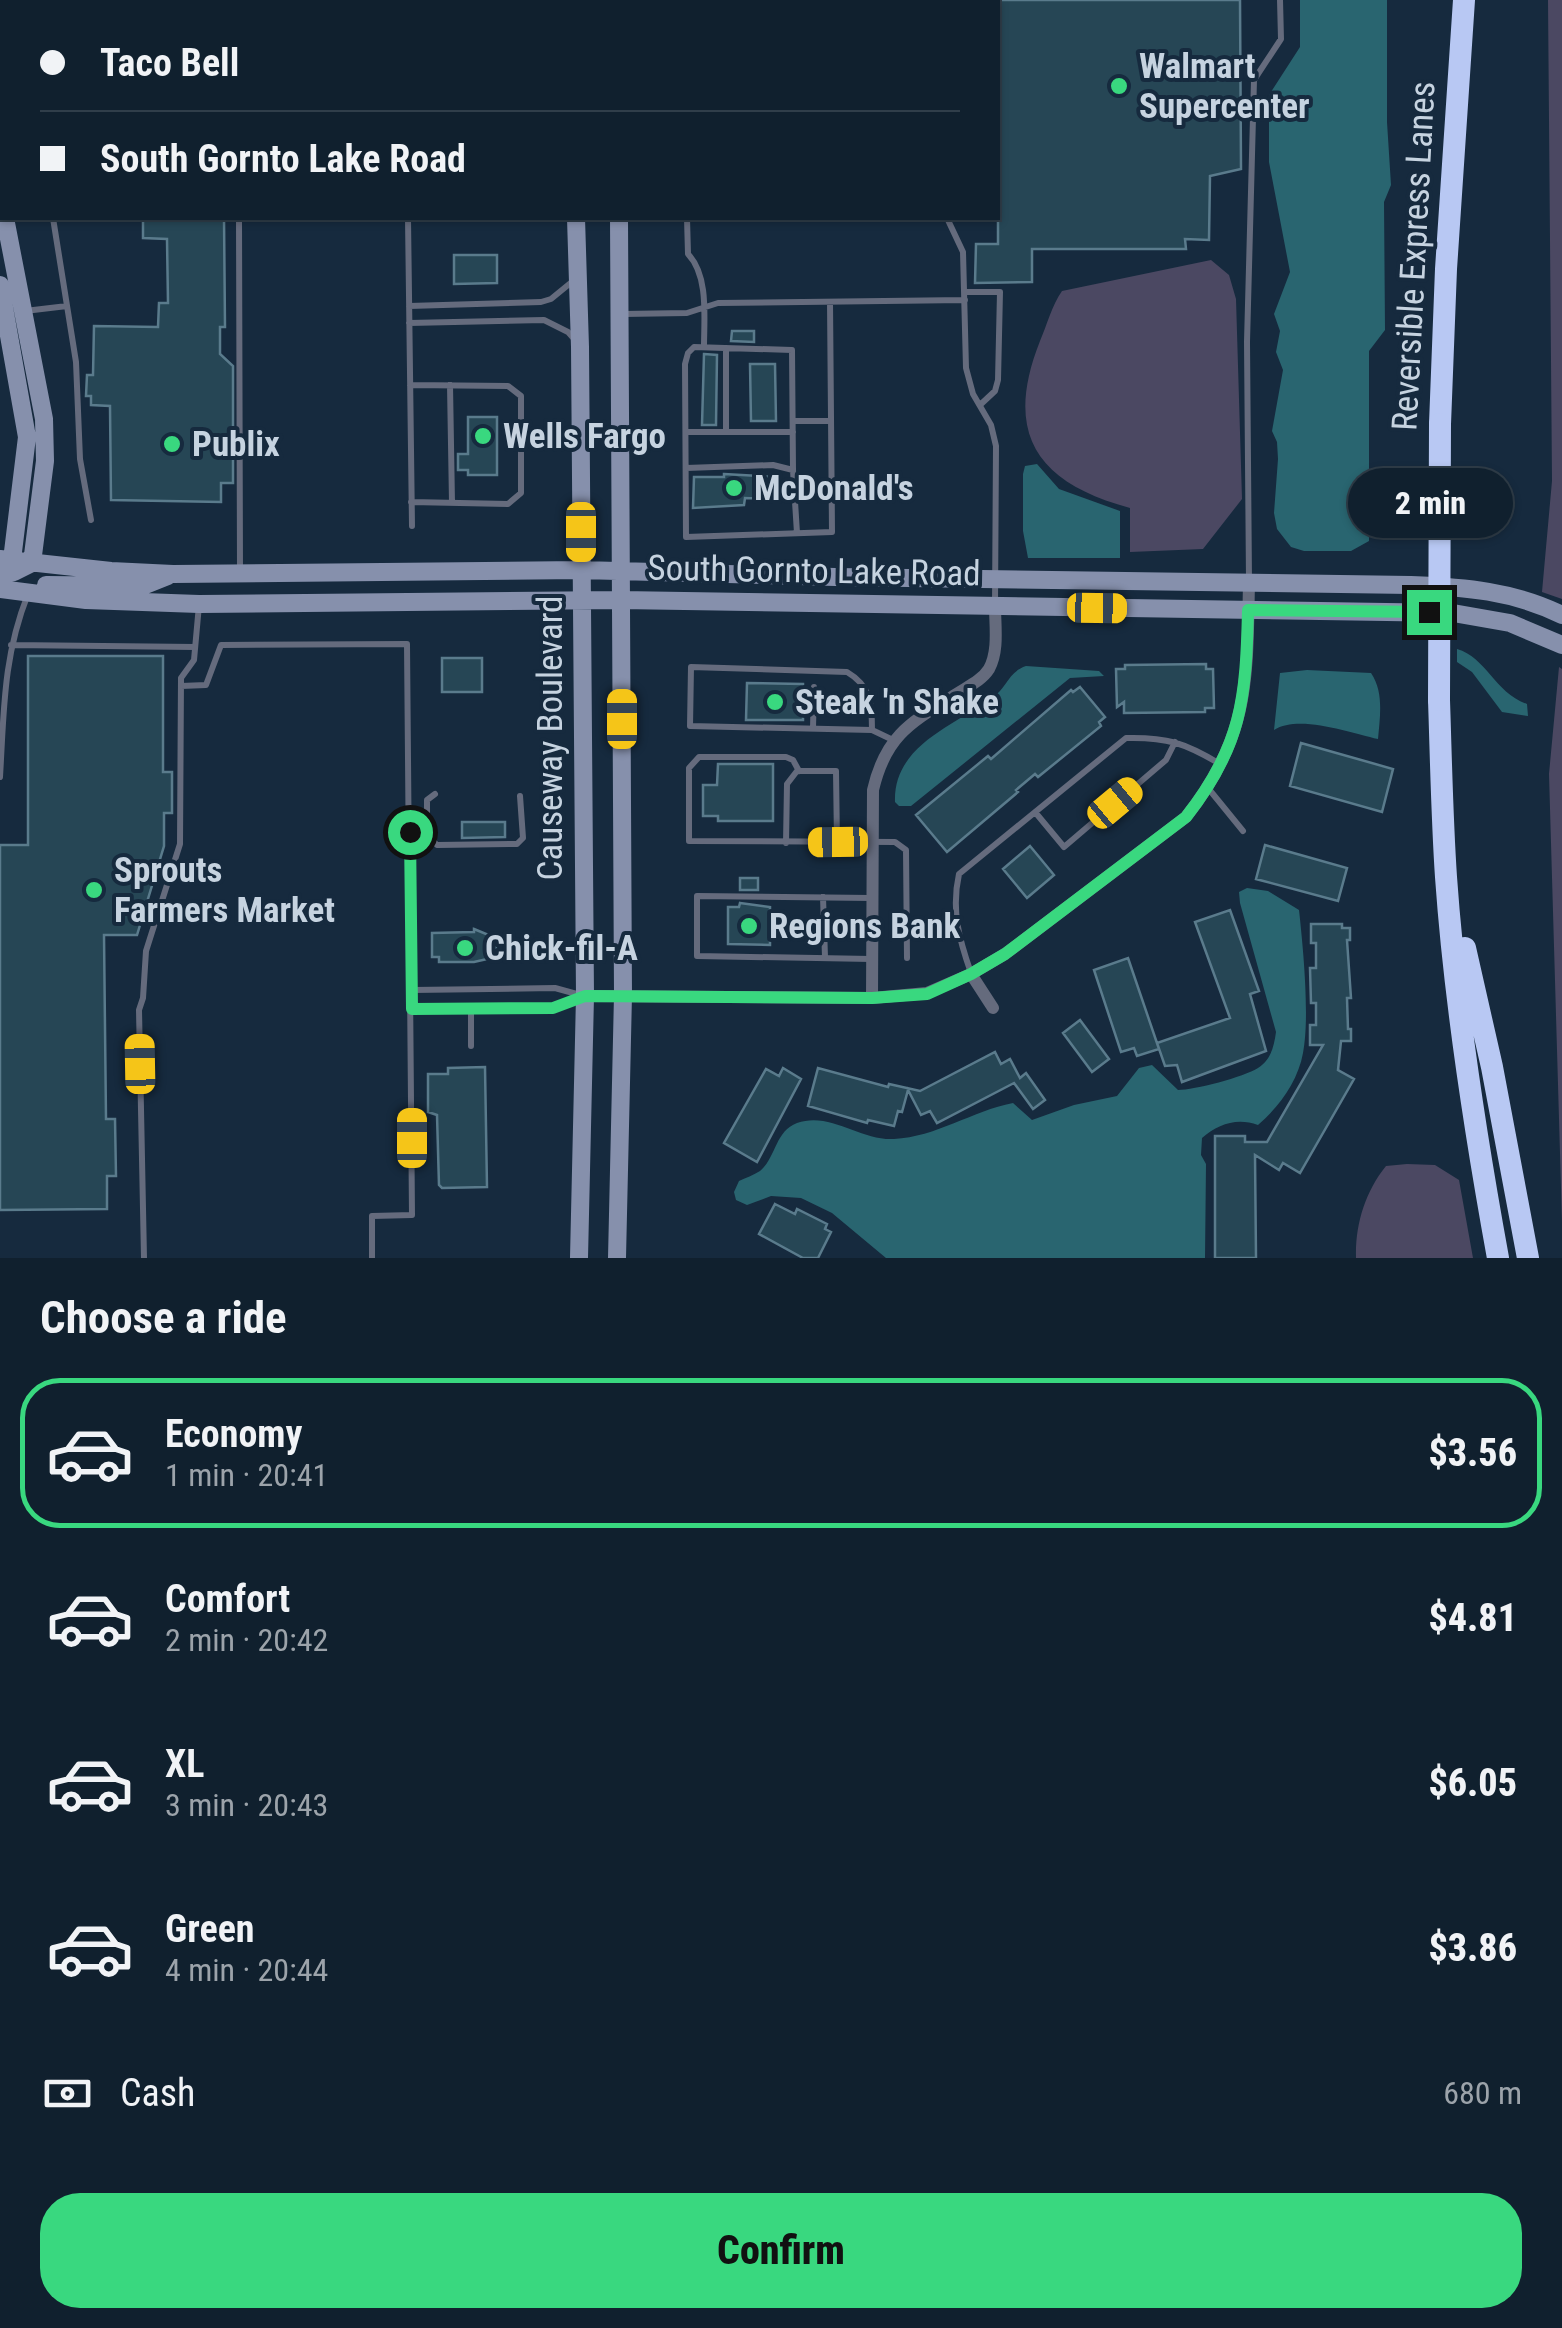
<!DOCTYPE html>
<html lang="en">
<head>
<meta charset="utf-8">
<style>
	:root { --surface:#10202e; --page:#192836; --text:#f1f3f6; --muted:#9ca3aa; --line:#303e4a; --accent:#39d87f }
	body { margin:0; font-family:"Roboto Condensed",sans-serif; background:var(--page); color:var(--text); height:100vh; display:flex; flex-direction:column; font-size:38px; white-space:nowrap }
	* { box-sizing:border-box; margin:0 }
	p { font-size:32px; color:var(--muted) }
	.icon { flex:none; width:55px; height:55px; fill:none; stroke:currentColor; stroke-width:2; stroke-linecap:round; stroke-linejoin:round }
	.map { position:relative; height:1258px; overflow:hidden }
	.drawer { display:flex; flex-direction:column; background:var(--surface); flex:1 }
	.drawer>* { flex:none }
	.banner { position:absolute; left:0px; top:0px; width:1000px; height:220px; box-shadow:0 2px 8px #0004,0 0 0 2px var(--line); display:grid; align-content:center; height:220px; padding:0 40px; background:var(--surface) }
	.end { position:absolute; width:45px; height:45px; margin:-22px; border:12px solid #39d87f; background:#111; box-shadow:0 0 0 5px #111 }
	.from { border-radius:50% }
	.bubble { position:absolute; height:70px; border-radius:35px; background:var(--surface); box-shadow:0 2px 8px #0004,0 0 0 2px var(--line); font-size:32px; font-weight:800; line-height:70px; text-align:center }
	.car { position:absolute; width:30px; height:60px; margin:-30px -15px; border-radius:12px; box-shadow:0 0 8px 2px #0007; background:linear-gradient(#f5c518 24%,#345 0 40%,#f5c518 0 76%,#345 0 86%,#f5c518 0) }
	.banner b { display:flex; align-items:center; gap:35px; height:95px; font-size:38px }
	.banner b+b { border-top:2px solid var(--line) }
	.banner i { width:25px; height:25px; background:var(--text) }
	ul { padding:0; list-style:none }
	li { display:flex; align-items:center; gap:30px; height:150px; margin:0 20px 15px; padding:0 20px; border:5px solid transparent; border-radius:40px }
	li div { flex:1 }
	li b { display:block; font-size:38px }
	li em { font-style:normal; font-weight:800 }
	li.current { border-color:var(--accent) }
	li>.icon { width:90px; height:90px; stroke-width:1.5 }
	h2 { padding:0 40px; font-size:45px; line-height:120px }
	.pay { display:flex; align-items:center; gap:25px; height:110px; padding:0 40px; font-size:38px }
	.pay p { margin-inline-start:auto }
	.action { display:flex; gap:20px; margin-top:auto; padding:20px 40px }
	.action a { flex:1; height:115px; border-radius:40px; background:var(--accent); color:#111; font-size:40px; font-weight:800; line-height:115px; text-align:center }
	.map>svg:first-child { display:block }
</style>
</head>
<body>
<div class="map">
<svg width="1562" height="1258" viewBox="0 0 1562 1258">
	<rect width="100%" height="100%" fill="#162a3e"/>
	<path fill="#4b4862" d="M1548,0H1562V599L1542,592L1552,481Z
		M1211,260L1229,275L1236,299L1242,499L1203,549L1130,552V508C1037,483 1003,434 1040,341C1047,325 1052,305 1062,291Z
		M1559,667L1562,669V1222L1549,774Z
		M1407,1164L1435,1165L1459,1180L1473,1258H1356C1355,1225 1365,1192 1386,1166Z"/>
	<path fill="#296570" d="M1300,0H1387V122L1391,185L1384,202L1385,330L1369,351V541L1351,551H1304L1291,547L1277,529L1274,513L1278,459L1277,442L1272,431L1283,370L1276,352L1280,331L1274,314L1290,272L1269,162V95L1300,47Z
		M1037,464L1059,489L1120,511V558H1028L1023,531V474L1025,466Z
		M1457,649C1486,657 1495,693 1527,704L1528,716L1502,712L1472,672L1457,662Z
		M1026,666L1099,671L1104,676L1070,678L911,806H899L895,802C893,746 953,726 992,698C1007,688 1008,672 1026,666Z
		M1307,670L1371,673C1384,692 1380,716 1378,739C1350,733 1299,714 1274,730L1280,673Z
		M1247,888L1268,891L1299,910C1303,946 1310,1017 1303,1053C1298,1081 1279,1107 1258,1125C1237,1117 1218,1124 1202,1138L1201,1155L1206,1164L1205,1258H886L832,1213L801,1198L771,1196L747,1205L736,1200L734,1192L739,1181C745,1178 754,1175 760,1171C776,1158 775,1131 797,1123C830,1111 861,1141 894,1139C936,1137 972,1111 1013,1103L1032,1120L1074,1105L1117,1096L1139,1068L1152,1065L1178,1090C1194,1090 1244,1077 1258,1068C1271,1060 1274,1046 1276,1032L1240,903L1239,892Z"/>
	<path fill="#264655" stroke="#5a7b8c" stroke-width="2.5" d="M998,0H1240L1241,169L1210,176L1209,240L1185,239L1186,249H1032V282L975,283L976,244H998Z
		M143,218H224L225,327H220V354L233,366V483H221V502L111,500L110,406L91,405V396H86L87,375H93L94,326L158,327L159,303H168L167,239L143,238Z
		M454,255H497V283L454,284Z
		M732,331H754V342L731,341Z
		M704,354L717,355L716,425H702Z
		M750,364H775L776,421H751Z
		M468,417H497V475H468V470H458V454H468Z
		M724,474L775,477L774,499L745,498L744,505L693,508L694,477H724Z
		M28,656H163V772H172V813H164V846L137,935H104L106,1119H115L116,1176H107V1209L0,1210V845H28Z
		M442,658H482V692H442Z
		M1206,664V669H1213L1214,708H1205V712L1124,713V702L1117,707L1116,669H1125V665Z
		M747,683L803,684V720H746Z
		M1080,687L1105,717L1099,722L1101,726L1038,777L1035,774L1016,790L1018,792L947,852L916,815L988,756L991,759L1071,690L1073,692Z
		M1301,743L1393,769L1382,812L1290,786Z
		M718,764H773V821H718V816H703V785H717Z
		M462,822H505V837L462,838Z
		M1265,845L1347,868L1338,901L1256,879Z
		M1030,846L1054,875L1027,898L1003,869Z
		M740,878H758V890H740Z
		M740,903L770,907V945L728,944V907H739Z
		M1230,910L1259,991L1250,994L1266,1051L1182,1082L1177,1065L1165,1066L1157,1043L1230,1018L1195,922Z
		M1311,924H1342V928H1350V940H1347L1351,998H1347L1348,1029H1351V1041H1341L1338,1070L1354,1079L1300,1173L1283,1163L1279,1170L1255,1155L1256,1258H1215V1136H1245V1142H1267L1323,1045H1310V1025H1316V1003H1311L1310,968H1316V943H1311Z
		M474,929L496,938V957L474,962H439V957H432V933L474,932Z
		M1128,958L1159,1049L1137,1056L1134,1048L1121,1052L1094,970Z
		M1080,1020L1109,1059L1092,1072L1063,1033Z
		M995,1052L1001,1064L1010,1059L1020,1078L1026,1073L1045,1100L1033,1109L1014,1083L937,1123L930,1111L921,1115L908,1090L902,1112L898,1111L894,1126L868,1120L867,1123L808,1106L818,1068L888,1087L889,1084L920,1091Z
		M485,1067L487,1187L442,1188L439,1185L437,1115L428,1112V1074H448V1068Z
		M783,1068L801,1079L757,1162L724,1143L766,1069L779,1076Z
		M775,1204L795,1214L797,1209L827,1224L825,1229L831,1232L818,1258H803L759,1234Z"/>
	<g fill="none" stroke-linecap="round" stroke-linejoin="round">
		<path stroke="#656b7d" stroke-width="6" d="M237,0V2
			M406,0V2
			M480,0V2
			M702,0V2
			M942,0V2
			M28,2V0
			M828,2V0
			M53,218L76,362L80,459L91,520
			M239,218L240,571
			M408,218L412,526
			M687,218L688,254C709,276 704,318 704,347
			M947,218L963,252L966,368L973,394L991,425L996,446L995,605
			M965,292H1000L998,380L995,391L980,405
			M409,306L541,302L551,299L573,281
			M25,311L67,306
			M623,314L687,313L718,303L965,300
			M409,323L544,320L568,332L576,341
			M410,385L508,386L521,396V493L508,504L411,502
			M450,385L452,503
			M793,421H831
			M726,431V348
			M686,432H793
			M686,468L773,465L793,470L797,533
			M793,470L792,350L694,347L688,353L685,364L686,537L832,532L830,302
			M1249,581L1247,342L1254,80L1281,39L1280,0
			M11,645L195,647
			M181,686L206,685L221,645L407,644L412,1215L372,1216V1258
			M813,728L814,687
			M872,730L690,726L691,667L847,672C871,686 872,704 872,730L893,740
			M799,771L793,760L786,757H699L689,768V841L895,842L906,850L907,958
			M0,777C4,711 3,657 28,594
			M1208,788L1243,831
			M435,794L427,800V835L437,845L517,844L523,838L520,796
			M1035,812L1064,847L1166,760L1175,742
			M786,843L787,784L797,771H836L837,843
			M823,897L825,957
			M871,898L697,896V956L871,959
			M971,973C959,939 951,910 959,874L1126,738C1167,737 1185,743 1220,764
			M412,990L555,988L584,996
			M412,1009L553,1008L584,996
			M471,1046V1008
			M144,1258L139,1010L143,998L146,951L180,844L181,678L194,660L199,605"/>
		<path stroke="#656b7d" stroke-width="12" d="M971,974L993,1008
			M585,996L872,998L927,993L971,974L1005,954L1186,817C1250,736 1247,680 1249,582
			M872,998L873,790C886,734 912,722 958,693C969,686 982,680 989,669C999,651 995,626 995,606"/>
		<path stroke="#8690ac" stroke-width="18" d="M617,0V2
			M575,2V0
			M0,192L2,204
			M576,218L580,347L585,996L579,1258
			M0,285L27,437L12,560
			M0,559L111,571L173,574L581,570L835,577L1411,585C1464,587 1514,591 1562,615
			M0,574L14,572L32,563L45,461L44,419L5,218
			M46,585L143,586L168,576
			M0,589L86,600L199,604L621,600L1453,613L1510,623L1562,645
			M617,1258L623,995L619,218"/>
		<path stroke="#b8c8f3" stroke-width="22" d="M1440,424L1446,269L1464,0
			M1439,700C1441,759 1442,818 1446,877C1455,1005 1475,1132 1498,1258
			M1465,948L1492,1067L1528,1258"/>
		<path stroke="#b8c8f3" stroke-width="22" d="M1439,700L1440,424"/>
	</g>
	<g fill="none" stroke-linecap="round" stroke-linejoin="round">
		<path stroke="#39d87f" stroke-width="12" d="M410,832L412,1009L553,1008L585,996L872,998L927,994L971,974L1005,954L1186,817C1242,746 1246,698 1248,610L1429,612"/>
	</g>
	<g fill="#39d87f" stroke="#162a3e" stroke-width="4">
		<circle cx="1119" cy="86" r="10"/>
		<circle cx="483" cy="436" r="10"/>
		<circle cx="172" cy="444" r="10"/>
		<circle cx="734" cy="488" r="10"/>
		<circle cx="775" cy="702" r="10"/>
		<circle cx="94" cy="890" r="10"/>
		<circle cx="749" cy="926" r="10"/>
		<circle cx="465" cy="948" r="10"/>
	</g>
	<g text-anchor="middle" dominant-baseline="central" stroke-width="8" stroke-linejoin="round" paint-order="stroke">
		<g font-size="35" font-weight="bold" fill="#c6d3e0" stroke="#162a3e" text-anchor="start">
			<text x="1139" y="66">Walmart<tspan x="1139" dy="40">Supercenter</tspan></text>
			<text x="503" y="436">Wells Fargo</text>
			<text x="192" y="444">Publix</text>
			<text x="754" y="488">McDonald's</text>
			<text x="795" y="702">Steak 'n Shake</text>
			<text x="114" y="870">Sprouts<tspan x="114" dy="40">Farmers Market</tspan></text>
			<text x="769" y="926">Regions Bank</text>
			<text x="485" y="948">Chick-fil-A</text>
		</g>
		<g font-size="35" fill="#c6d3e0" stroke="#162a3e">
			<text transform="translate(1414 256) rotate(-87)">Reversible Express Lanes</text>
			<text transform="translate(814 571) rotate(1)">South Gornto Lake Road</text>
			<text transform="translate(550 738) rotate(-90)">Causeway Boulevard</text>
		</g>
	</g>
</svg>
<i class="end from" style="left:410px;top:832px"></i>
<i class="end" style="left:1429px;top:612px"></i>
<div class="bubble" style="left:1348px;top:468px;width:165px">2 min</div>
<i class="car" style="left:581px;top:532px;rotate:180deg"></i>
<i class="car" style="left:1097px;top:608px;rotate:91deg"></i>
<i class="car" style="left:622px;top:719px;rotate:0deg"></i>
<i class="car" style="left:1115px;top:803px;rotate:50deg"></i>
<i class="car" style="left:838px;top:842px;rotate:269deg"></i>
<i class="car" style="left:140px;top:1064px;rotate:359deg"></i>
<i class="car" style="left:412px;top:1138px;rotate:0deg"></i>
<div class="banner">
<b><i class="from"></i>Taco Bell</b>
<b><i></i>South Gornto Lake Road</b>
</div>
</div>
<section class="drawer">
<h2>Choose a ride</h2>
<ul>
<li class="current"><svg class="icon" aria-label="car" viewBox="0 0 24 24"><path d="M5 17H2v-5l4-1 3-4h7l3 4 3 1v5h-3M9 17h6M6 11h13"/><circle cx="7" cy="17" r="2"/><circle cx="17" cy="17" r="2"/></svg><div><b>Economy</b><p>1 min · 20:41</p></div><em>$3.56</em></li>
<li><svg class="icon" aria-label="car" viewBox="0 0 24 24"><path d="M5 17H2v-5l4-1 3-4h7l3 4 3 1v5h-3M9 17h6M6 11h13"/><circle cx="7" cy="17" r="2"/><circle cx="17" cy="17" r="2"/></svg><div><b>Comfort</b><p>2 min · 20:42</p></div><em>$4.81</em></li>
<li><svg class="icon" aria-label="car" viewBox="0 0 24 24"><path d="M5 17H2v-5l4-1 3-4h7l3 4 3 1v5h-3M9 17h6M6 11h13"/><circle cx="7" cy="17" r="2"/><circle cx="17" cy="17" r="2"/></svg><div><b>XL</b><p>3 min · 20:43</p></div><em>$6.05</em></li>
<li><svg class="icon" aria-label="car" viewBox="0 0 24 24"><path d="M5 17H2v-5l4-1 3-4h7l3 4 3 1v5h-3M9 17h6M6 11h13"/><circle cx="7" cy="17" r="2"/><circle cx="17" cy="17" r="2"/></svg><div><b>Green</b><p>4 min · 20:44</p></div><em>$3.86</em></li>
</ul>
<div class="pay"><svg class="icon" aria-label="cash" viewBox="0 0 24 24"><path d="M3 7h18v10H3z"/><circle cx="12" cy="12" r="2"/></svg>Cash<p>680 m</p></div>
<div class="action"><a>Confirm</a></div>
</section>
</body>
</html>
